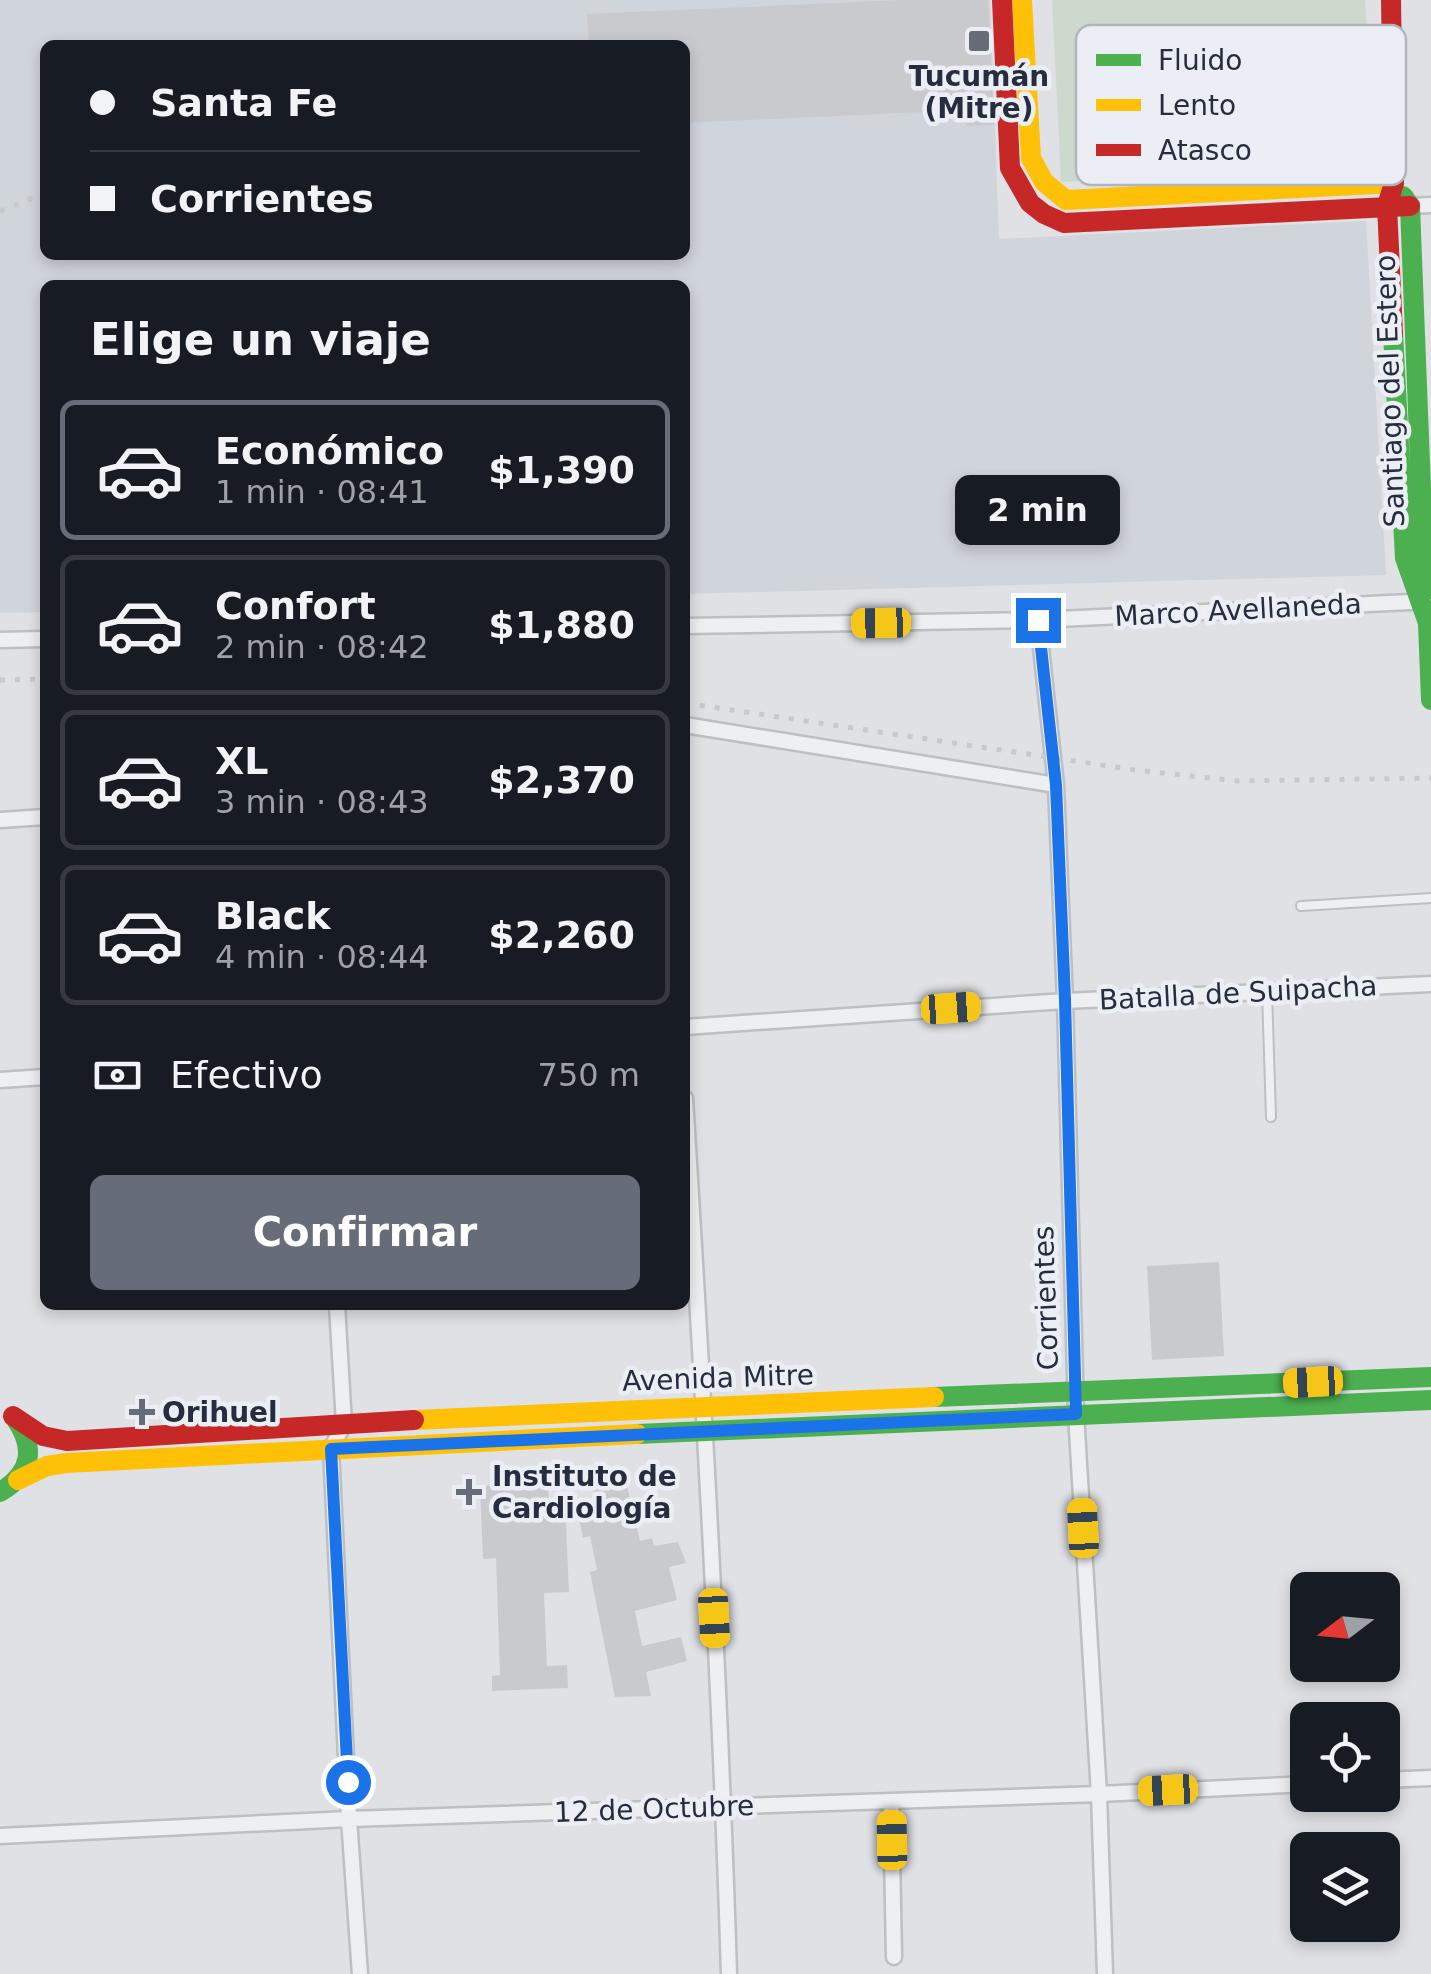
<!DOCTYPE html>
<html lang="es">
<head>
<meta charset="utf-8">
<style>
	:root { --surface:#171b24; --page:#242831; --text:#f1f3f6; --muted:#9ea1a6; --line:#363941; --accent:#666c78 }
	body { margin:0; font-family:"DejaVu Sans",sans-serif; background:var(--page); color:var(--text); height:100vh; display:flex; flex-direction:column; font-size:38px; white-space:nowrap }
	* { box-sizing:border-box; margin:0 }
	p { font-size:32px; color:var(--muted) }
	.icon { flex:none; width:55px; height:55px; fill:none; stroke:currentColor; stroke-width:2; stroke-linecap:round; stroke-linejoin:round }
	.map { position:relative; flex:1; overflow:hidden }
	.sheet { position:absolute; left:40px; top:280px; width:650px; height:1030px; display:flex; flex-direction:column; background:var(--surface); border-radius:15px; box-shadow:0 5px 15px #0003 }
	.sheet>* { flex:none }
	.hud { position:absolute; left:40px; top:40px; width:650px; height:220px; border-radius:15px; box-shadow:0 5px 15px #0003; display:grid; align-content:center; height:220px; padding:0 50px; background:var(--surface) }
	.needle { width:65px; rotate:254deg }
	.buttons { position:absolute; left:1290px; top:1572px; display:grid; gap:20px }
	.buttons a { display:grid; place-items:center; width:110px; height:110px; border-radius:15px; background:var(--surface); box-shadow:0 5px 15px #0003; font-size:50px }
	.end { position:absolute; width:45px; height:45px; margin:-22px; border:12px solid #1a73e8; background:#fff; box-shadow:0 0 0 5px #fff }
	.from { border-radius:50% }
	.bubble { position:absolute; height:70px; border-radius:15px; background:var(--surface); box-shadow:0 5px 15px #0003; font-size:32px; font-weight:800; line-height:70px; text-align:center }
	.car { position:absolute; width:30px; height:60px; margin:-30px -15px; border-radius:12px; box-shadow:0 0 8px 2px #0007; background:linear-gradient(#f5c518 24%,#345 0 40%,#f5c518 0 76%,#345 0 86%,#f5c518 0) }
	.hud b { display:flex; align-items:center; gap:35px; height:95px; font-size:38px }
	.hud b+b { border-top:2px solid var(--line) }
	.hud i { width:25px; height:25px; background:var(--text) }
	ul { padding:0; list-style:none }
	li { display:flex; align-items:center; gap:30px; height:140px; margin:0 20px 15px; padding:0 30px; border:5px solid var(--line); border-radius:15px }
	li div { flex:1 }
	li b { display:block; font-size:38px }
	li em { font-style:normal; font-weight:800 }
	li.on { border-color:var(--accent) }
	li>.icon { width:90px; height:90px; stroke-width:1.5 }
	h2 { padding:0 50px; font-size:45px; line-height:120px }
	.pay { display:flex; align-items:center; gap:25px; height:110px; padding:0 50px; font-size:38px }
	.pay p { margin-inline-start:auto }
	.primary-button { display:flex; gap:20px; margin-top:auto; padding:20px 50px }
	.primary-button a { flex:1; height:115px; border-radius:15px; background:var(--accent); color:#fff; font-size:40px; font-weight:800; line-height:115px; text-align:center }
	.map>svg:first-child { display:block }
</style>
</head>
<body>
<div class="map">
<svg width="1431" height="1974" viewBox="0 0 1431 1974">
	<rect width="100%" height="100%" fill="#dfe1e4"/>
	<path fill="#d0d4db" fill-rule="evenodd" d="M0,0H990L999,239L1366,221L1386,575L685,594V285H45V612L0,613ZM45,45H685V255H45Z"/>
	<path fill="#ced9ce" d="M1052,0H1365L1374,166L1061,182Z"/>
	<path fill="#c9cace" d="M902,0H988L994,125L966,126L965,110L685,123V45H589L587,14Z
		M1219,1262L1224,1356L1152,1360L1147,1266Z
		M622,1465L640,1541L652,1538L654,1546L678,1542L686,1563L669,1567L677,1600L635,1611L642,1646L681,1637L687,1661L646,1672L651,1696L615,1697L590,1572L597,1570L590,1536L583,1538L576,1504L596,1499L593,1488L599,1486L595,1472Z
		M548,1483L549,1503L565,1502L569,1592L544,1593L547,1666L567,1665L568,1688L492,1691V1676L500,1675L496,1558L483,1559L480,1486Z"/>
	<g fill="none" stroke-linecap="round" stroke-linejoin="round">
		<defs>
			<path id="lane" d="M1301,906L1431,898
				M1267,991L1271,1117"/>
			<path id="street" d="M1410,206L1431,205
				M1038,620L1056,785L1065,1001L1076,1414L1099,1794L1105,1974
				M685,626L1038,620L1431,601
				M0,640L45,639
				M685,725L1056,785
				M0,820L45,817
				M685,1027L1065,1001L1431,984
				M0,1080L45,1077
				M685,1098C703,1390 720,1682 729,1974
				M337,1305L344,1424L331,1449L349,1819L360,1974
				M1382,1780L1431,1778
				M891,1801L894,1957
				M0,1836L349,1819L1099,1794L1308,1784"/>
		</defs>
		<use href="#lane" stroke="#bdbfc2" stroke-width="12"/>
		<use href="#street" stroke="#bdbfc2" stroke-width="19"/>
		<use href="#lane" stroke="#eeeff1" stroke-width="8"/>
		<use href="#street" stroke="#eeeff1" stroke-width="14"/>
		<path stroke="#4caf50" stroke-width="20" d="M1403,196L1410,206L1424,566L1422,594
			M1393,333L1405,558L1428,623L1431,700
			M934,1397L1431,1377
			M637,1434L1431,1400
			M0,1492C32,1473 36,1448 15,1418"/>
		<path stroke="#ffc107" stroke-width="20" d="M1022,0L1031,158L1044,182L1066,200L1394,183
			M414,1420L934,1397
			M18,1480L47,1466L66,1463L637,1434"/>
		<path stroke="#c62828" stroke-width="20" d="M1002,0L1010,168L1030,203L1044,214L1064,223L1410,206
			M1391,0L1394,183L1387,206L1393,333
			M13,1416L43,1436L67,1441L414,1420"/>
		<path stroke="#c7c9cc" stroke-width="5" stroke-dasharray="5 10" stroke-linecap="butt" d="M0,211L45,193
			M0,680L45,679
			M685,703L1135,770L1238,781L1431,778"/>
	</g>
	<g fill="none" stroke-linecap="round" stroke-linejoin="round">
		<path stroke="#1a73e8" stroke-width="12" d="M348,1782L331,1449L1076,1414L1065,1000L1056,785L1038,620"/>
	</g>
	<g fill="#666c78" stroke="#ebeff5" stroke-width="4">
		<rect x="967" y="29" width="24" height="24" rx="5"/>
		<path d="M137 1397h10v10h10v10h-10v10h-10v-10h-10v-10h10z"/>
		<path d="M464 1477h10v10h10v10h-10v10h-10v-10h-10v-10h10z"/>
	</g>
	<g text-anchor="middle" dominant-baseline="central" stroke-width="9" stroke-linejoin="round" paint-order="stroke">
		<g font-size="28" font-weight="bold" fill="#252d3e" stroke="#ebeff5" text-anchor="start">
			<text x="979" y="76" text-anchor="middle">Tucumán<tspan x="979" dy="32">(Mitre)</tspan></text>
			<text x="162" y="1412">Orihuel</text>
			<text x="492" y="1476">Instituto de<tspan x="492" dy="32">Cardiología</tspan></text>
		</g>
		<g font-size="28" fill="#252d3e" stroke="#ebeff5">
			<text transform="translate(1390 391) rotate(-92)">Santiago del Estero</text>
			<text transform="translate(1238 610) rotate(-3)">Marco Avellaneda</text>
			<text transform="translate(1238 993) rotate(-3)">Batalla de Suipacha</text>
			<text transform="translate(1046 1298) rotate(-92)">Corrientes</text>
			<text transform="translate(718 1378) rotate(-2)">Avenida Mitre</text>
			<text transform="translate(654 1809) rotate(-2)">12 de Octubre</text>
		</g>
	</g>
	<rect x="1076" y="25" width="330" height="160" rx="15" fill="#ebeff5" stroke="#b0b5be" stroke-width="2.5"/>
	<rect x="1096" y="54" width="45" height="12" fill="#4caf50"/>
	<rect x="1096" y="99" width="45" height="12" fill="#ffc107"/>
	<rect x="1096" y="144" width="45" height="12" fill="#c62828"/>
	<g font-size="28" fill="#252d3e">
		<text x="1158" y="70">Fluido</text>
		<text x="1158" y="115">Lento</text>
		<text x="1158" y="160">Atasco</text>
	</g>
</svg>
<div class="buttons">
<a><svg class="needle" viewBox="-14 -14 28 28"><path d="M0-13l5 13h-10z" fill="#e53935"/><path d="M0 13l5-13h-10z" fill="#9ea1a6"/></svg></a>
<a><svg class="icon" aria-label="locate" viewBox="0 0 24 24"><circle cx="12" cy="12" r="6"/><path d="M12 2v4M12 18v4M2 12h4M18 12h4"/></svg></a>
<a><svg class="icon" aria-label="layers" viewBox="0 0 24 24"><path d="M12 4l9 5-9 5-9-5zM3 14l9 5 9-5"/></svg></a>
</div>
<i class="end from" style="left:348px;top:1782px"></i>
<i class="end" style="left:1038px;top:620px"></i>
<div class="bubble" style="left:955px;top:475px;width:165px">2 min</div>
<i class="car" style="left:881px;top:623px;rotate:269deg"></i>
<i class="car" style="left:951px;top:1008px;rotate:86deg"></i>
<i class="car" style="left:1313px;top:1382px;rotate:267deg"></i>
<i class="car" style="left:1083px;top:1528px;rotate:357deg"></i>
<i class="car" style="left:714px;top:1618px;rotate:177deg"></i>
<i class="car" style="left:1168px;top:1790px;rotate:267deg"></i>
<i class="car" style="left:892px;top:1840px;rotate:359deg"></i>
<div class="hud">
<b><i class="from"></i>Santa Fe</b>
<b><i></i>Corrientes</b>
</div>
<section class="sheet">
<h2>Elige un viaje</h2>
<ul>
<li class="on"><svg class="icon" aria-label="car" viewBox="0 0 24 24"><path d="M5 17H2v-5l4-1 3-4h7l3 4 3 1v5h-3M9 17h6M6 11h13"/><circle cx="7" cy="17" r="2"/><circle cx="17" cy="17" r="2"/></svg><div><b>Económico</b><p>1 min · 08:41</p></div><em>$1,390</em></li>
<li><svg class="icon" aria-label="car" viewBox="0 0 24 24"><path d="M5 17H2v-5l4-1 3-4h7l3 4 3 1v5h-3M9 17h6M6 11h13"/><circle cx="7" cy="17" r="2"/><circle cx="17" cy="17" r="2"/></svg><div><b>Confort</b><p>2 min · 08:42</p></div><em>$1,880</em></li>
<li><svg class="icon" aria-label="car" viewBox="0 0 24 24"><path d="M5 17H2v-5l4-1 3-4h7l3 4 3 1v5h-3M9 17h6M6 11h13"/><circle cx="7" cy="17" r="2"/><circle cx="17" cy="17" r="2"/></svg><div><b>XL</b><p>3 min · 08:43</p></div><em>$2,370</em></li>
<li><svg class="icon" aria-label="car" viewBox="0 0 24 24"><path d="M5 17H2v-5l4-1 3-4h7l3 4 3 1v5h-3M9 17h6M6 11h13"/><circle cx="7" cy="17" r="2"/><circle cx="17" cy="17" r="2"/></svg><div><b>Black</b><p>4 min · 08:44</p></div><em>$2,260</em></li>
</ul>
<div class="pay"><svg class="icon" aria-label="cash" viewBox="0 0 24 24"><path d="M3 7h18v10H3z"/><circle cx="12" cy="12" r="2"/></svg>Efectivo<p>750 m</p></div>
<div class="primary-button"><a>Confirmar</a></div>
</section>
</div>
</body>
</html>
